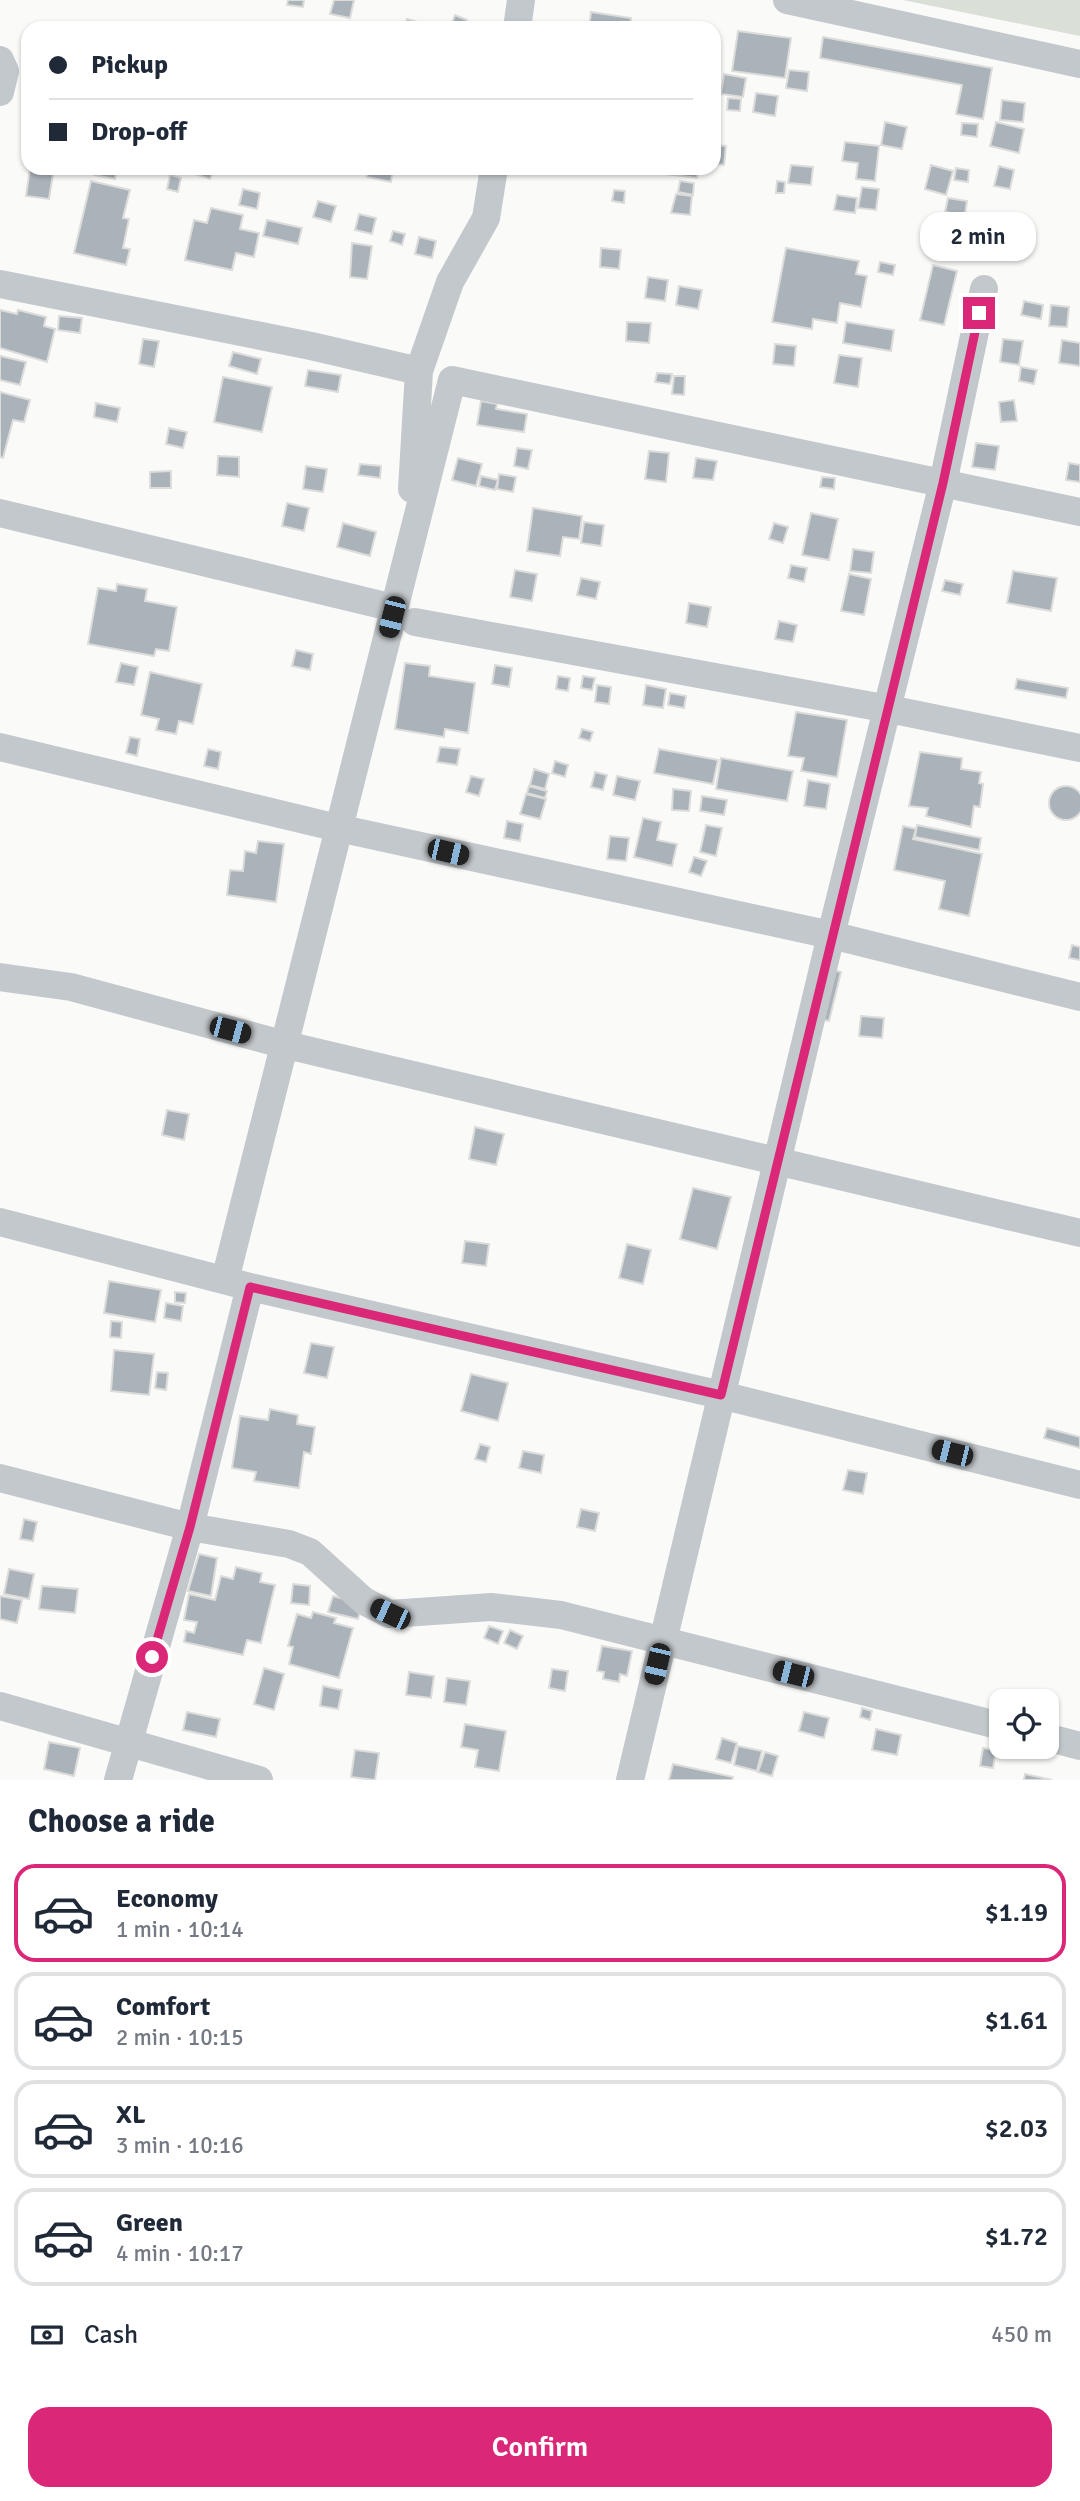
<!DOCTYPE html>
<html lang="en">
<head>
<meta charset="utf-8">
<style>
	:root { --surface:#fff; --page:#f2f2f3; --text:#1f2937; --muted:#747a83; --line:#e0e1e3; --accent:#db2777 }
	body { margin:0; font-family:Signika,sans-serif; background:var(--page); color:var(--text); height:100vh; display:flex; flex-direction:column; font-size:26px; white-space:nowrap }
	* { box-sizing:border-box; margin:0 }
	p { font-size:23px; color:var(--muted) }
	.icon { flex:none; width:38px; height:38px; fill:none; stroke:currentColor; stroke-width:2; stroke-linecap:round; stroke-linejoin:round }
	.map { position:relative; height:1780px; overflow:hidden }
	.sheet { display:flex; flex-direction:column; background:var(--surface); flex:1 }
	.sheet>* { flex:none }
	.guide { position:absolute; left:21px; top:21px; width:700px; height:154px; border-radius:21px; box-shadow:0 2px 5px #0004; display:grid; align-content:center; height:154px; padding:0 28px; background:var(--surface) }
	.controls { position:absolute; left:989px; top:1689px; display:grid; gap:14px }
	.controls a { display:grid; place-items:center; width:70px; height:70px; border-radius:14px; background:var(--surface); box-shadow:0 2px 5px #0004; font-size:35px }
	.end { position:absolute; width:32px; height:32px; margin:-16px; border:9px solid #db2777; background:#fff; box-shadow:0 0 0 4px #fff }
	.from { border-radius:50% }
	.bubble { position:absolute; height:49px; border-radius:21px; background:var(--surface); box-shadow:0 2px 5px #0004; font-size:23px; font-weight:600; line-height:49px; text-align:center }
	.car { position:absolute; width:21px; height:42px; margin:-21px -10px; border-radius:9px; box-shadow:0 0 5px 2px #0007; background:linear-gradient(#222 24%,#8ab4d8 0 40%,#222 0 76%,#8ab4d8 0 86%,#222 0) }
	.guide b { display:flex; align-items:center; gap:24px; height:66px; font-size:26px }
	.guide b+b { border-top:2px solid var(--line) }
	.guide i { width:18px; height:18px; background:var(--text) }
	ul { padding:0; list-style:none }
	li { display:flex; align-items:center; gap:21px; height:98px; margin:0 14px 10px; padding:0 14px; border:4px solid var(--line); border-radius:21px }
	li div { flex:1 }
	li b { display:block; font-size:26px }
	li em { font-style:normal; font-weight:600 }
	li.active { border-color:var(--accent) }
	li>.icon { width:63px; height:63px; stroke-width:1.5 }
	h2 { padding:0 28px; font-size:32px; line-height:84px }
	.pay { display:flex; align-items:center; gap:18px; height:77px; padding:0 28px; font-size:26px }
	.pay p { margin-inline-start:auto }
	.button { display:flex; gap:14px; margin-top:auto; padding:14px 28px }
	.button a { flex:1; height:80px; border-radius:21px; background:var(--accent); color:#fff; font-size:28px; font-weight:600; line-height:80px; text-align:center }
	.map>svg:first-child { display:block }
</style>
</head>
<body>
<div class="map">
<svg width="1080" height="1780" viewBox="0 0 1080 1780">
	<rect width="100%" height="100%" fill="#fafaf8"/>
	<path fill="#dadfd7" d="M903,0H1080V36Z"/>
	<path fill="#aab3b9" stroke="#dcdcda" stroke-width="2" d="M288,0H304L303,7L287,5Z
		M334,0H354L350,18L330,14Z
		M591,12L631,18L630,28H589Z
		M455,15L467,20L464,28H450Z
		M407,19L428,25L427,28H405Z
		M738,31L791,38L785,78L732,71Z
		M823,37L992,68L983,119L956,114L962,85L820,58Z
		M789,70L809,72L807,91L786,88Z
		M724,74L746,78L743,97L721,94Z
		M756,93L778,96L775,116L753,112Z
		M728,98L741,99L740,111L727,110Z
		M1002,100L1025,103L1023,122L1000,120Z
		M885,122L907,127L902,149L881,145Z
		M996,122L1024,129L1019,153L990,146Z
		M962,123L978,124L977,137L961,135Z
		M845,142L879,146L875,181L856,179L858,163L842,161Z
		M714,145L726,146L724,165L714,164Z
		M791,165L813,167L811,185L788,183Z
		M931,165L953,171L946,195L925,189Z
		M999,166L1014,170L1010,189L994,186Z
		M30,168H54L49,199L26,196Z
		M95,168H117L115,179L94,175Z
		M193,168L214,169L210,179L192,173Z
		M369,168H393L391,182L367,177Z
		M657,168H698L697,178L656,173Z
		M956,168L969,170L968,182L954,180Z
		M170,175L181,178L178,192L167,189Z
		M91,181L130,190L123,218L129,219L123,248L130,249L126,265L74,253Z
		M680,181L694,183L693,195L678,192Z
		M777,181L785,182L784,193H776Z
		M862,187L879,189L876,210L858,208Z
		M243,189L260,193L257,209L239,205Z
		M614,190L625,191L624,203L612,201Z
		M676,194L692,196L690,215L671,213Z
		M837,195L857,198L855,213L834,210Z
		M948,198L967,201L965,215L945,212Z
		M318,201L336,206L331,222L313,217Z
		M211,208L243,215L240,229L259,233L254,257L236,253L232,270L185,260L194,220L207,223Z
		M359,214L376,218L372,234L355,230Z
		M267,220L302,228L298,244L263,236Z
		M393,231L405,234L402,245L390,241Z
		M419,237L436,241L432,258L415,254Z
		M352,243L372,246L367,279L350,277Z
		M601,248L621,250L619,269L600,267Z
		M786,248L859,261L856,274L867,276L861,307L840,303L837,323L813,319L812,329L772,322Z
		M880,262L895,265L893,275L878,272Z
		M933,265L957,271L944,325L920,320Z
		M648,277L668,280L665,301L645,298Z
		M679,286L702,290L698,309L676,305Z
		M1024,301L1043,305L1041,319L1021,315Z
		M1051,305L1069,307L1067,327L1049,326Z
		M0,310L17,314L18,310L46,317L44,326L55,329L47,362L0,348Z
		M59,316L82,318L80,333L58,330Z
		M627,322L651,323L649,343L626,341Z
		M846,322L894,330L891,351L843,343Z
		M143,339L159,341L154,367L139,364Z
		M1003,339L1023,341L1019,365L1000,362Z
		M1062,340L1080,343V366L1059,363Z
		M775,344L796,346L794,366L773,364Z
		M233,352L261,359L257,374L229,366Z
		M839,355L862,358L858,387L834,383Z
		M0,356L26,362L20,385L0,380Z
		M1021,367L1037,370L1034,384L1019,381Z
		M308,370L341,375L338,392L305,386Z
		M657,373L672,374L670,384L655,382Z
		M674,376H685L684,395L672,394Z
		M223,377L272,387L262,432L214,422Z
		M0,392L30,400L24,422L13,420L3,458L0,457Z
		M1014,400L1017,421L1001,422L999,402Z
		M481,401L497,404L496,409L527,414L524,432L477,425Z
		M96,403L120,408L117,422L94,417Z
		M169,428L187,432L183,448L166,444Z
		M976,443L999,446L995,470L972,467Z
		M517,448L532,450L528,469L514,466Z
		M649,451L669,453L666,482L645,479Z
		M218,456L239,457V477L217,475Z
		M458,458L482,464L476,486L452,480Z
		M696,458L717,461L713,480L693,478Z
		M1069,463L1080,465V482L1066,480Z
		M360,464L381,466L380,478L358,475Z
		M306,466L327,469L323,492L303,489Z
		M171,471V488H150V472Z
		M499,474L516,477L513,492L497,489Z
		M481,476L498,480L495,490L479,486Z
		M822,477L835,478L834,489L820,487Z
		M287,503L309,508L304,531L282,526Z
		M533,508L582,516L579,539L563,537L560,556L527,551Z
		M811,513L838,519L829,560L802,555Z
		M584,522L604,525L601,546L581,543Z
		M343,523L376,532L370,556L337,547Z
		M774,523L788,527L783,543L769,539Z
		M853,549L874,552L871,573L850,571Z
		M791,565L807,568L804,582L788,578Z
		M515,570L537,574L532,601L510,597Z
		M1013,571L1057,578L1051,611L1007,603Z
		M849,574L871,579L864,615L841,611Z
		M581,578L600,582L596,599L577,595Z
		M945,580L963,584L960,595L942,591Z
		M117,584L147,589L145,601L177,607L169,651L156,649L154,656L88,644L98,588L116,591Z
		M689,603L711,607L707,627L686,623Z
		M779,621L797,625L793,642L775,639Z
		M296,650L313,654L310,670L292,666Z
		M121,663L138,667L134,685L116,682Z
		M405,663L430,666L429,676L475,683L468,733L445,729L444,737L395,729Z
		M495,665L512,668L509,687L492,684Z
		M150,672L202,684L193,724L179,721L176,734L156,730L159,719L141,715Z
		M558,676L570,678L568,691L556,689Z
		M583,676L595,678L592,690L581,688Z
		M1017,679L1068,688L1066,698L1015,689Z
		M597,685L611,687L609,704L595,702Z
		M646,685L666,689L663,708L643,705Z
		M670,693L686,696L684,708L668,705Z
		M796,712L847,720L837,777L801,771L804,758L788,756Z
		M582,729L593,732L590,741L579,738Z
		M130,737L140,739L137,756L126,753Z
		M440,747L460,749L457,765L437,762Z
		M208,749L221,752L218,769L204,766Z
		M659,749L718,760L713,784L654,773Z
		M920,752L962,758L961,769L981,772L979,783L983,784L980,807L974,806L971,827L926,816L928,808L909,806Z
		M721,758L793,771L787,801L716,789Z
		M555,761L568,765L565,777L552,773Z
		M534,769L549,774L545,789L530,785Z
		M595,772L607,775L603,790L591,787Z
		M471,776L484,779L479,796L466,792Z
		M617,776L640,781L635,800L613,795Z
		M808,780L830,784L826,809L804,806Z
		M529,786L547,791L545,798L527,793Z
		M1049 803a17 17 0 1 1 34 0a17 17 0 1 1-34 0Z
		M673,789L691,791L689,811L672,810Z
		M526,794L546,799L540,819L520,814Z
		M702,796L727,800L724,815L700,811Z
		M643,818L661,822L657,840L677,844L672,866L634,857Z
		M507,821L523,824L520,841L504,838Z
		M706,825L722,828L716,856L700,852Z
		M917,825L981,838L979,850L915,837Z
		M903,826L916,829L913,839L982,854L969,916L939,909L945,881L894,870Z
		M610,836L629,838L626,861L607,859Z
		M258,841L284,844L276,902L227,895L230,870L243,871L245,851L256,853Z
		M694,857L707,861L701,876L689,872Z
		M1072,945L1080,947V960L1069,958Z
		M828,969L841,972L829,1021L816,1018Z
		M861,1016L884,1018L882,1038L859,1036Z
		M167,1110L189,1114L184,1140L162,1135Z
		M475,1127L504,1134L496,1165L469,1159Z
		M693,1188L731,1197L717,1249L680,1239Z
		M465,1241L489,1244L486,1266L462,1263Z
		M627,1244L651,1250L643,1284L619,1278Z
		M109,1281L161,1290L155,1322L104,1313Z
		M175,1292L186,1293L185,1303L175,1302Z
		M166,1303L183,1306L181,1321L164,1318Z
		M111,1321L122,1322L121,1338L110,1337Z
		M311,1343L334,1347L327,1378L304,1373Z
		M114,1350L154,1354L149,1395L111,1391Z
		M157,1372L168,1373L166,1390L155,1388Z
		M471,1374L508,1383L498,1421L461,1411Z
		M270,1409L298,1415L297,1424L315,1427L311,1454L304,1452L299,1488L254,1481L256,1472L232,1468L240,1416L268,1420Z
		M1047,1428L1080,1437V1448L1044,1438Z
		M480,1444L490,1447L486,1462L475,1459Z
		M523,1451L544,1455L541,1473L519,1468Z
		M848,1470L867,1473L863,1494L843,1490Z
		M581,1509L599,1513L595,1531L577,1527Z
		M24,1519L37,1522L33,1541L20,1539Z
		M199,1554L217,1558L211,1596L188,1591Z
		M236,1567L262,1573L260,1582L275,1585L261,1643L247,1640L243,1655L184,1642L186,1631L194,1633L197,1622L184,1620L189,1594L215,1600L221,1576L233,1579Z
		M9,1569L34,1574L29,1599L4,1594Z
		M293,1584L310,1586L309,1605L291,1603Z
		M42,1586L78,1589L75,1613L39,1609Z
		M0,1596L22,1600L17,1623L0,1619Z
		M333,1596L362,1604L358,1619L328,1612Z
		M313,1612L336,1618L334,1623L353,1628L339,1678L289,1664L293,1647L288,1646L297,1614L311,1618Z
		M489,1626L503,1631L498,1644L484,1638Z
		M510,1630L523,1636L517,1649L504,1643Z
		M602,1646L632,1651L627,1676L620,1674L619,1682L603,1679L604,1672L597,1671Z
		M264,1668L284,1674L274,1710L254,1704Z
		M552,1669L568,1671L565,1691L549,1688Z
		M409,1672L434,1676L431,1698L406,1695Z
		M447,1678L470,1681L466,1705L444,1702Z
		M323,1686L342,1690L338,1709L320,1706Z
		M862,1708L872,1711L870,1720L860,1717Z
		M187,1712L220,1719L216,1737L183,1730Z
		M804,1712L829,1718L824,1738L799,1731Z
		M465,1724L506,1731L499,1771L475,1767L478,1750L461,1747Z
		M876,1729L901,1735L897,1755L872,1750Z
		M722,1738L737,1743L731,1763L716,1759Z
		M49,1742L80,1748L74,1776L44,1769Z
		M738,1746L762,1751L757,1771L734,1765Z
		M983,1748L996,1750L993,1768L980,1766Z
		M355,1750L379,1753L375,1780L351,1777Z
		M765,1752L778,1756L772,1776L758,1772Z
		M673,1764L733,1777L732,1780H669Z
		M1025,1774L1052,1780H1024Z"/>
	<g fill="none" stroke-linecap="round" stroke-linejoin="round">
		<path stroke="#c3c8cc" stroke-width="28" d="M787,0L1080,64
			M517,28L521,0
			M0,60L5,71L0,92
			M0,284L311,346L419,371
			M412,489L419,371L450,282L486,218L494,168
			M0,513L394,608
			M415,622L889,709L1080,748
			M0,747L338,828L831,935L1080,997
			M0,977L71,987L282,1044L1080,1233
			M0,1222L250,1287L721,1395L1080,1485
			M225,1280L452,380L1080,512
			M0,1478L190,1527L289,1544L310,1552L364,1601L389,1614L491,1607L561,1615L1001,1726
			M0,1706L259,1780
			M1046,1737L1080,1746
			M118,1780L190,1527L250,1287
			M630,1780L831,935L943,483L984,289"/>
	</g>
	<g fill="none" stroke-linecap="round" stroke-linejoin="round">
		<path stroke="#db2777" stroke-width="9" d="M152,1657L190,1527L250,1287L721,1395L943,483L979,313"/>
	</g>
</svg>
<div class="controls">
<a><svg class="icon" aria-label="locate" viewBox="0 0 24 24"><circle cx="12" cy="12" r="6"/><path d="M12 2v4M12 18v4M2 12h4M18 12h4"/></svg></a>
</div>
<i class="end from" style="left:152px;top:1657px"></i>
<i class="end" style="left:979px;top:313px"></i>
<div class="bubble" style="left:920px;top:212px;width:116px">2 min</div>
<i class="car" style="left:392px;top:617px;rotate:194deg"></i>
<i class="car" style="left:448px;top:852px;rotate:103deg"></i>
<i class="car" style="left:230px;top:1030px;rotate:105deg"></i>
<i class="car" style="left:952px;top:1453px;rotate:284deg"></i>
<i class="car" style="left:390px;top:1614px;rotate:295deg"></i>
<i class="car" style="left:657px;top:1664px;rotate:193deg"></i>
<i class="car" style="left:793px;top:1674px;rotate:284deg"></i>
<div class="guide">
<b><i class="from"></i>Pickup</b>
<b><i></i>Drop-off</b>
</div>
</div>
<section class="sheet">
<h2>Choose a ride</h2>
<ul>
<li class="active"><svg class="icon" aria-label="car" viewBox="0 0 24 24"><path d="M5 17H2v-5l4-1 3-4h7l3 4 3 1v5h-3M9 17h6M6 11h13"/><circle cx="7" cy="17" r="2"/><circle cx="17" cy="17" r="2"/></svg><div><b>Economy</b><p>1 min · 10:14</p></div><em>$1.19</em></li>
<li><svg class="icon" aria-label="car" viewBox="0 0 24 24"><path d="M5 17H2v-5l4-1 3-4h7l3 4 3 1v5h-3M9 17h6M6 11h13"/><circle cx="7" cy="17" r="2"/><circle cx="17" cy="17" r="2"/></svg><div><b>Comfort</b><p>2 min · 10:15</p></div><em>$1.61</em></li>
<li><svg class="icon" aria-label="car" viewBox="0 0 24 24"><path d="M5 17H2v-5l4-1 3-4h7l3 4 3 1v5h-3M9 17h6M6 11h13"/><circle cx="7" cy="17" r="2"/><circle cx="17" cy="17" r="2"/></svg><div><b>XL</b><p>3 min · 10:16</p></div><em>$2.03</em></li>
<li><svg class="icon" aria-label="car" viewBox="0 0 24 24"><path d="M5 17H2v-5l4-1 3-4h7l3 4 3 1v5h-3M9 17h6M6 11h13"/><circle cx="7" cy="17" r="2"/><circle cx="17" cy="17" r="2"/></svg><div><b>Green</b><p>4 min · 10:17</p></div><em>$1.72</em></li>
</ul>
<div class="pay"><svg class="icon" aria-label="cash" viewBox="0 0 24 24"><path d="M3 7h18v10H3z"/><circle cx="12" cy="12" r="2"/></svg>Cash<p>450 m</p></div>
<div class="button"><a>Confirm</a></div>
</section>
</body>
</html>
